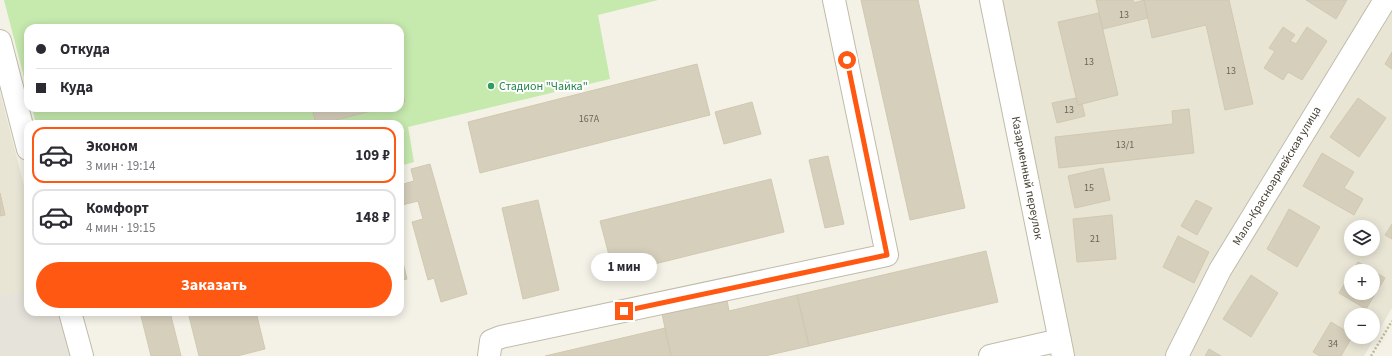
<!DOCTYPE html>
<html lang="ru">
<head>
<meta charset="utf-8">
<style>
	:root { --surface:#fff; --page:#f7f7f7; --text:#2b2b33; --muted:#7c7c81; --line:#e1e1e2; --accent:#ff5813 }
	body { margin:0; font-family:"Source Sans 3",sans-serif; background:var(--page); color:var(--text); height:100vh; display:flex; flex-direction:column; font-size:15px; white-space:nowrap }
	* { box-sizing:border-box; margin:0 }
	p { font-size:13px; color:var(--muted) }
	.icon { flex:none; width:22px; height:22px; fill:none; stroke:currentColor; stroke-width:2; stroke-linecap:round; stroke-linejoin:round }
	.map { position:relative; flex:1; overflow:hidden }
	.drawer { position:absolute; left:24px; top:120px; width:380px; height:196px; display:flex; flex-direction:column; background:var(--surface); border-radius:12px; box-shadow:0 2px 10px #0003 }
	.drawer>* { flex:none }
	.hud { position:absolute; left:24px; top:24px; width:380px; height:88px; border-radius:12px; box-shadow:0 2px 10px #0003; display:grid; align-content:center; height:88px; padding:0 12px; background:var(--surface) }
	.controls { position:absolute; left:1344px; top:220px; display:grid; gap:8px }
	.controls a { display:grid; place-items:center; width:36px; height:36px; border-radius:50%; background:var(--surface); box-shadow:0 2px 10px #0003; font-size:20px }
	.end { position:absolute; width:18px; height:18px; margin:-9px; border:5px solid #ff5813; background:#fff; box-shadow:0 0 0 2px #fff }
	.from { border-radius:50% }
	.bubble { position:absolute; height:28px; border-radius:14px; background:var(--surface); box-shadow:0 2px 10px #0003; font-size:13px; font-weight:700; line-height:28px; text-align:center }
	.hud b { display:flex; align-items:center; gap:14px; height:38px; font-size:15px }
	.hud b+b { border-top:1px solid var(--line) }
	.hud i { width:10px; height:10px; background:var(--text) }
	ul { padding:7px 0 0; list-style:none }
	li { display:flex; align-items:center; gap:12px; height:56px; margin:0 8px 6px; padding:0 4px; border:2px solid var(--line); border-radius:12px }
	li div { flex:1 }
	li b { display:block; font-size:15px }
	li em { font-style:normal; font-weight:700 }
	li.on { border-color:var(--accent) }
	li>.icon { width:36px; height:36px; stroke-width:1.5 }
	.button { display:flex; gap:8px; margin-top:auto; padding:8px 12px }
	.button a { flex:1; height:46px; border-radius:24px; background:var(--accent); color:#fff; font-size:16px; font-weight:700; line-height:46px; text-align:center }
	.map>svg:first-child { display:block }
</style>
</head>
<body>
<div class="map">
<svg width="1392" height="356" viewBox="0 0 1392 356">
	<rect width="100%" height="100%" fill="#f4f2e7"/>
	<path fill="#e8e5d5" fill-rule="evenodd" d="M1000,0H1392V308L1364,356H1074ZM1351,227H1373V249H1351ZM1351,271H1373V293H1351ZM1351,315H1373V337H1351Z
		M0,92L28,201V312L0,356Z"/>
	<path fill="#e6e3db" d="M28,291V312H68L77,356H0V296Z"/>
	<path fill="#c6e9ae" d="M4,0H658L598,15L610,79L408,127L414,162L400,166V124H36L32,108H400V28H28V93Z"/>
	<path fill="#d6cfbc" stroke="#d1c8af" d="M861,0H918L965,208L910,220Z
		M1096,0H1133L1134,3L1144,0L1148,18L1103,29Z
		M1144,0H1229L1253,104L1225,110L1206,25L1152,38Z
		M1306,0H1347L1336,19Z
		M1099,13L1118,95L1078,105L1058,22Z
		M1283,27L1295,35L1290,41L1296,44L1307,27L1327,41L1302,80L1288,72L1283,80L1264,68L1275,51L1269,48Z
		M1392,52V69L1385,64Z
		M697,64L710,115L480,173L468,122Z
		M400,83L405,102L400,104Z
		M1076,98L1078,105L1082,104L1085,116L1057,123L1052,103Z
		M1358,98L1386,118L1359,157L1330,137Z
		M752,102L761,134L724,144L715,112Z
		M312,108H383L320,124H316Z
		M1189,109L1194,153L1059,168L1055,137L1173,124L1172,111Z
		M94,121L95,124H82Z
		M1322,153L1354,172L1344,188L1363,199L1354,215L1303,186Z
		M828,156L844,224L825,228L809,160Z
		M430,164L467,294L441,302L434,278L428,280L412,222L423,219L418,201L402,205L400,199V185L414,181L411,169Z
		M1103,168L1110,200L1075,208L1068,176Z
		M771,179L784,232L614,274L600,221Z
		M0,193L5,215L0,216Z
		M538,200L559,290L523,299L502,208Z
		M1196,200L1212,208L1197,235L1181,226Z
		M1289,209L1320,227L1297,267L1267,249Z
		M1112,215L1116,259L1077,262L1073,219Z
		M1392,224V239L1385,235Z
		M1178,236L1209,252L1194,283L1163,267Z
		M400,250L407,279L400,281Z
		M986,251L998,302L809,346L797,295Z
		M1358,262L1385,278L1366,309L1339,293L1351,273V293H1373V271H1352Z
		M1251,275L1278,293L1251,337L1223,319Z
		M797,295L809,346L765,356H671L662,314L727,300L729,311Z
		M140,312H170L181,356H151Z
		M188,312H256L265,349L237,356H199Z
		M1331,322L1351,334V337H1352L1341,356H1320L1313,352Z
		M665,328L671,356H545Z
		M1209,349L1221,356H1205Z"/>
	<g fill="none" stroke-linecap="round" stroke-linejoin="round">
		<defs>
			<path id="minor" d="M991,0L1063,356
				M0,41L28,149
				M70,312L82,356
				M489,356L491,341L501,337L887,255L834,0
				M990,356L1060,340
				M1177,356L1220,270L1385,0"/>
		</defs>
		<use href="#minor" stroke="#c0bba9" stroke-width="24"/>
		<path stroke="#c2b99a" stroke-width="2.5" stroke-dasharray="2 2" stroke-linecap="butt" d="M1371,356L1392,321"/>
		<use href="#minor" stroke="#fff" stroke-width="22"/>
	</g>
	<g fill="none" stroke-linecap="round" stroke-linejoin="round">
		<path stroke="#ff5813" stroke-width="5" d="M624,311L887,255L847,60"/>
	</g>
	<circle fill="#2e9e5b" stroke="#fff" stroke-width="1.5" cx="491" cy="86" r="4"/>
	<g text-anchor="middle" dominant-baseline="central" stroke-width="4" stroke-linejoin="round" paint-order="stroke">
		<g font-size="10" fill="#6b6658">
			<text x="1124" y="15">13</text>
			<text x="1089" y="62">13</text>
			<text x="1231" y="71">13</text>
			<text x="1069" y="110">13</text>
			<text x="589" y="119">167А</text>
			<text x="1125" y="145">13/1</text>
			<text x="1089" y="188">15</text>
			<text x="1095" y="239">21</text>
			<text x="1333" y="344">34</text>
		</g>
		<g font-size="12" fill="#27864d" stroke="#fff" text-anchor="start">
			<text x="499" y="86">Стадион "Чайка"</text>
		</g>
		<g font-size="12" fill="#474336" stroke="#fff">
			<text transform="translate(1277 176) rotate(-59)">Мало-Красноармейская улица</text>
			<text transform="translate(1027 178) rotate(79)">Казарменный переулок</text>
		</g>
	</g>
</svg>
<div class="controls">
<a><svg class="icon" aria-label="layers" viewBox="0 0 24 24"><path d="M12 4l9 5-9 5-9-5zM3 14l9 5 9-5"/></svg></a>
<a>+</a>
<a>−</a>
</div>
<i class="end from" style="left:847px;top:60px"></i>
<i class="end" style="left:624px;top:311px"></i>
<div class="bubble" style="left:591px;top:253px;width:66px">1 мин</div>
<div class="hud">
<b><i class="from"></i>Откуда</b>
<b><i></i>Куда</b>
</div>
<section class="drawer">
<ul>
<li class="on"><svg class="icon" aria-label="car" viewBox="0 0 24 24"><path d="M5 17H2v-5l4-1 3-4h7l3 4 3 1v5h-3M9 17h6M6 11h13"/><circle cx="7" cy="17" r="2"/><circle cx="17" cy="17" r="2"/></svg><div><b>Эконом</b><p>3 мин · 19:14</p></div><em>109 ₽</em></li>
<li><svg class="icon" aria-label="car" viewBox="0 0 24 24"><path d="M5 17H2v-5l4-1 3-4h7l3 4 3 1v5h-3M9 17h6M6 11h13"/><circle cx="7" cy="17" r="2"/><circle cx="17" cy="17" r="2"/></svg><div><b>Комфорт</b><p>4 мин · 19:15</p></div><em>148 ₽</em></li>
</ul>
<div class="button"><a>Заказать</a></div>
</section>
</div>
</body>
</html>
